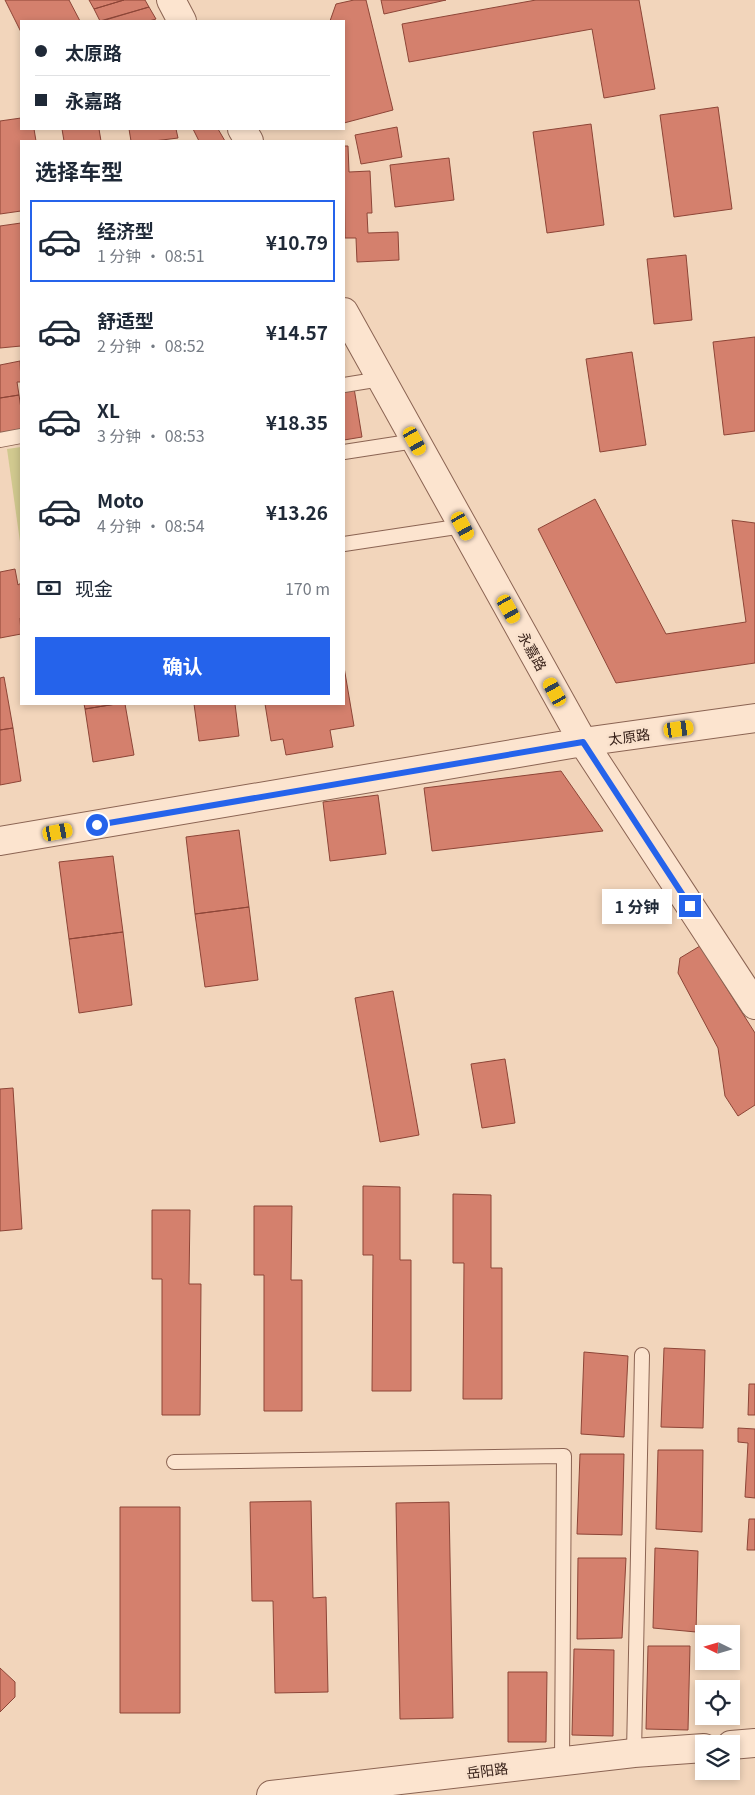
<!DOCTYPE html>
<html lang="zh">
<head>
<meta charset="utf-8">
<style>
	:root { --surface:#fff; --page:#f2f2f3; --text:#1f2937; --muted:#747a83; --line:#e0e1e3; --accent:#2563eb }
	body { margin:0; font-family:Georgia,"Noto Sans SC",serif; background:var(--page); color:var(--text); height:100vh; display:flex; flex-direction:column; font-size:19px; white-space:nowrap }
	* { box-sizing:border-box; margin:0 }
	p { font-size:16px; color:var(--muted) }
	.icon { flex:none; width:28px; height:28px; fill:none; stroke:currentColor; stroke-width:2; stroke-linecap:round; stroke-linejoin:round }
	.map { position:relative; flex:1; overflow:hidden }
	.drawer { position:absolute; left:20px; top:140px; width:325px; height:565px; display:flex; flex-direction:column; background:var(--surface); border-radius:0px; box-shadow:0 2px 8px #0003 }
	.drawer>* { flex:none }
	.top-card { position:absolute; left:20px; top:20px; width:325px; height:110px; border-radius:0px; box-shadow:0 2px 8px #0003; display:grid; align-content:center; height:110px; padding:0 15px; background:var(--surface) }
	.needle { width:32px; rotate:275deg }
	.buttons { position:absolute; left:695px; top:1625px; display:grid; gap:10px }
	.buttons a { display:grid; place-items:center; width:45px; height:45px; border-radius:0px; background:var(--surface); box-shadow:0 2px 8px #0003; font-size:25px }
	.end { position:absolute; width:22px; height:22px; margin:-11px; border:6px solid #2563eb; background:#fff; box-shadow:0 0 0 2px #fff }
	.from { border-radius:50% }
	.bubble { position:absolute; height:35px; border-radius:0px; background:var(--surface); box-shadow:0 2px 8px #0003; font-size:16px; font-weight:700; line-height:35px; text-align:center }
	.car { position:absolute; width:15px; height:30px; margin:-15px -8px; border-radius:6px; box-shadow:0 0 4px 1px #0007; background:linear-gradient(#f5c518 24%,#345 0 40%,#f5c518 0 76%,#345 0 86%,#f5c518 0) }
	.top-card b { display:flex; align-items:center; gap:18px; height:48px; font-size:19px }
	.top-card b+b { border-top:1px solid var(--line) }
	.top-card i { width:12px; height:12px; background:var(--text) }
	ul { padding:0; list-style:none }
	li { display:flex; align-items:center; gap:15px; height:82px; margin:0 10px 8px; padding:0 5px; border:2px solid transparent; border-radius:0px }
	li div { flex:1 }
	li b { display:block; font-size:19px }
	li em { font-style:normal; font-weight:700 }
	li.on { border-color:var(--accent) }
	li>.icon { width:45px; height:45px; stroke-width:1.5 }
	h2 { padding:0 15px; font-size:22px; line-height:60px }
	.pay { display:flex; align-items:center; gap:12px; height:55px; padding:0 15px; font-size:19px }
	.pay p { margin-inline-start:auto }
	.primary-button { display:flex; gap:10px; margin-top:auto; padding:10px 15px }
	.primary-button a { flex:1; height:58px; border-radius:0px; background:var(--accent); color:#fff; font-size:20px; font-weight:700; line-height:58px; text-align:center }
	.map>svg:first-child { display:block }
</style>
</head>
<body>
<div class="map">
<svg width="755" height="1795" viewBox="0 0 755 1795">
	<rect width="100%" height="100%" fill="#f2d5bb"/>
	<path fill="#d1c98f" d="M21,447V549L7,449Z"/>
	<path fill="#d4806d" stroke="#8d4537" d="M5,0H69L80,21H21V32Z
		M89,0H124L94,9Z
		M124,0H145L149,7L100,21L94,9Z
		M354,0H366L393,110L344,123V21H330L336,4Z
		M381,0H446L384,14Z
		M536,0H639L655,89L604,98L592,29L409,62L402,24Z
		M149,7L156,19L149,21H102Z
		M718,107L732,209L674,217L660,115Z
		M21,118V129H34L36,141H21V211L0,214V121Z
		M591,124L604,225L547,233L533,132Z
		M397,127L402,157L361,164L355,135Z
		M62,129H99L101,141H64Z
		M129,129H176L178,138L154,141H131Z
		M193,129H218L225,141H199Z
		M344,146H348L349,172L370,171L372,213H367L368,233L398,232L399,260L357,262L356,238H345Z
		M449,158L454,200L395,207L390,165Z
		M21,223V346L0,348V226Z
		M686,255L692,320L654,324L647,259Z
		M755,337V431L724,435L713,342Z
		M632,352L646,445L600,452L586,359Z
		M20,361L21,382H17L19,395L0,398V365Z
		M354,388L362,437L344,440V390Z
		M19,395L21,409V430L0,433V398Z
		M595,499L666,634L746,622L732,520L755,523V663L616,683L538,529Z
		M15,569L18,585L21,583V618H20L21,634L0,638V572Z
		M344,667L354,726L330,730L333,747L286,755L283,739L271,741L265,704H344Z
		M4,677L13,728L0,730V678Z
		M84,704H116L85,709Z
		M116,704H125L134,755L93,762L85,709Z
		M194,704H235L239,736L199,741Z
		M13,728L21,781L0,785V730Z
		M561,771L603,831L432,851L424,788Z
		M378,795L386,854L330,861L323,802Z
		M239,830L249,907L195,914L186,837Z
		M113,856L123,932L69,939L59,862Z
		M249,907L258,980L205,987L195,914Z
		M123,932L132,1005L79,1013L69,939Z
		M700,946L755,1033V1105L738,1116L725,1096L718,1048L678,973L680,958Z
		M393,991L419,1135L380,1142L355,998Z
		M505,1059L515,1123L482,1128L471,1064Z
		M13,1088L22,1229L0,1231V1089Z
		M363,1186L400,1187V1260H411V1391H372L373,1255H363Z
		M453,1194L491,1195V1268H502V1399H463L464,1263H453Z
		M254,1206H292L291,1280H302V1411H264V1275H254Z
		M152,1210H190L189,1284H201L200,1415H162V1279H152Z
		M664,1348L705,1350L703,1428L661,1427Z
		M584,1352L628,1356L624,1437L581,1434Z
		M749,1384H755V1415H748Z
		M738,1428L755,1429V1498L745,1497L748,1443L738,1442Z
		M658,1450H703L702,1532L656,1529Z
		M580,1454H624L622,1535L577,1534Z
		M311,1501L313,1598L326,1597L328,1692L275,1693L273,1601H252L250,1502Z
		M449,1502L453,1718L400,1719L396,1503Z
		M120,1507H180V1713H120Z
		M749,1519H755V1550H747Z
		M655,1548L698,1551L696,1632L653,1628Z
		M578,1558H626L622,1638L577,1639Z
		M648,1646H690L688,1730L646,1729Z
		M574,1649L614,1650L613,1736L572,1735Z
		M0,1668L15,1682V1697L0,1712Z
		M508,1672H547L546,1742H508Z"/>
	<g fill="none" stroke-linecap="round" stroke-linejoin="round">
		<defs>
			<path id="lane" d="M344,385L381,379
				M0,440L21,436
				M344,452L415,441
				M344,544L463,526
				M174,1462L564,1456L562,1762
				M634,1753L642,1355"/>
			<path id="street" d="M171,0L182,21
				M242,129L249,141
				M344,312L583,742L755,1005
				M0,841L583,742L755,718
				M731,1745L755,1743
				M271,1795L634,1753L704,1748"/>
		</defs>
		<use href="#lane" stroke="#8b6453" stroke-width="16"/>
		<use href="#street" stroke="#8b6453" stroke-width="30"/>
		<use href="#lane" stroke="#fce4cf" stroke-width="14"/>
		<use href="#street" stroke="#fce4cf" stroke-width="28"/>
	</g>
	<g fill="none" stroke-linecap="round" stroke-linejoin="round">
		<path stroke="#2563eb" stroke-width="6" d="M97,825L583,742L690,906"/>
	</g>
	<g text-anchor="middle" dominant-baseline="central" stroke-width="5" stroke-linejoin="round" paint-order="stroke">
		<g font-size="14" fill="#38221a" stroke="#f9e1cc">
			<text transform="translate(533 651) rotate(61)">永嘉路</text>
			<text transform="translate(629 736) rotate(-8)">太原路</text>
			<text transform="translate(487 1770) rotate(-7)">岳阳路</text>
		</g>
	</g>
</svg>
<div class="buttons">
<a><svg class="needle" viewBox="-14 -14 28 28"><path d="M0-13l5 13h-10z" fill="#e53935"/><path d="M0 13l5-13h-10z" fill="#747a83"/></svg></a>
<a><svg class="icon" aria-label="locate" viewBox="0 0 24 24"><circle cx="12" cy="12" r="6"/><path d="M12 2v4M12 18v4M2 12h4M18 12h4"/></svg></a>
<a><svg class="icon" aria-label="layers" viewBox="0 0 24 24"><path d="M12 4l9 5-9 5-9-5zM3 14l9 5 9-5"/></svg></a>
</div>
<i class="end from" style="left:97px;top:825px"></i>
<i class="end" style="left:690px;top:906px"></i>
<div class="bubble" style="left:602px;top:889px;width:70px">1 分钟</div>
<i class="car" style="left:415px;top:441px;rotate:151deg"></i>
<i class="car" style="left:463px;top:526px;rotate:151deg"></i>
<i class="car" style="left:509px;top:609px;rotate:151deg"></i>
<i class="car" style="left:555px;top:692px;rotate:331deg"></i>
<i class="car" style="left:679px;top:729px;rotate:82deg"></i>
<i class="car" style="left:58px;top:832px;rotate:80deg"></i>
<div class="top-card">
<b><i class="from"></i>太原路</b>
<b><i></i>永嘉路</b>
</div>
<section class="drawer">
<h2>选择车型</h2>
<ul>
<li class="on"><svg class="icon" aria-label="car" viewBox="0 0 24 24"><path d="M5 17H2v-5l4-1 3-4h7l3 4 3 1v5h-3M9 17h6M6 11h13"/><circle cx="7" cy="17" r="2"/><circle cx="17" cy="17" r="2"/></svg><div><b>经济型</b><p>1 分钟 · 08:51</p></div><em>¥10.79</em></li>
<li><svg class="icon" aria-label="car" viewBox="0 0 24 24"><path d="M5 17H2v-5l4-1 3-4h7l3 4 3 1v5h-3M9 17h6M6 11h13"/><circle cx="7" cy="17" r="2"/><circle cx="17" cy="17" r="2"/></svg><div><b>舒适型</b><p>2 分钟 · 08:52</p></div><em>¥14.57</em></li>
<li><svg class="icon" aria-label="car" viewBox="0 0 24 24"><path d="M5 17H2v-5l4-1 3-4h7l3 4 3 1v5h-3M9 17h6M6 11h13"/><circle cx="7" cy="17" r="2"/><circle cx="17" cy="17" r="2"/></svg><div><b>XL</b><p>3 分钟 · 08:53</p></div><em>¥18.35</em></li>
<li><svg class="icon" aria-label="car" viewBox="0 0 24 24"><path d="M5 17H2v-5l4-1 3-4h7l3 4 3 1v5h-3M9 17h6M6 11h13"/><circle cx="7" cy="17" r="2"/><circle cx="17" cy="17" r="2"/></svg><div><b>Moto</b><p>4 分钟 · 08:54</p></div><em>¥13.26</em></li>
</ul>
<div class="pay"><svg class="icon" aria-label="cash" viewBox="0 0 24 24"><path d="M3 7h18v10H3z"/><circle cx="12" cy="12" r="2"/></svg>现金<p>170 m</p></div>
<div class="primary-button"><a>确认</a></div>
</section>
</div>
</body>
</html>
